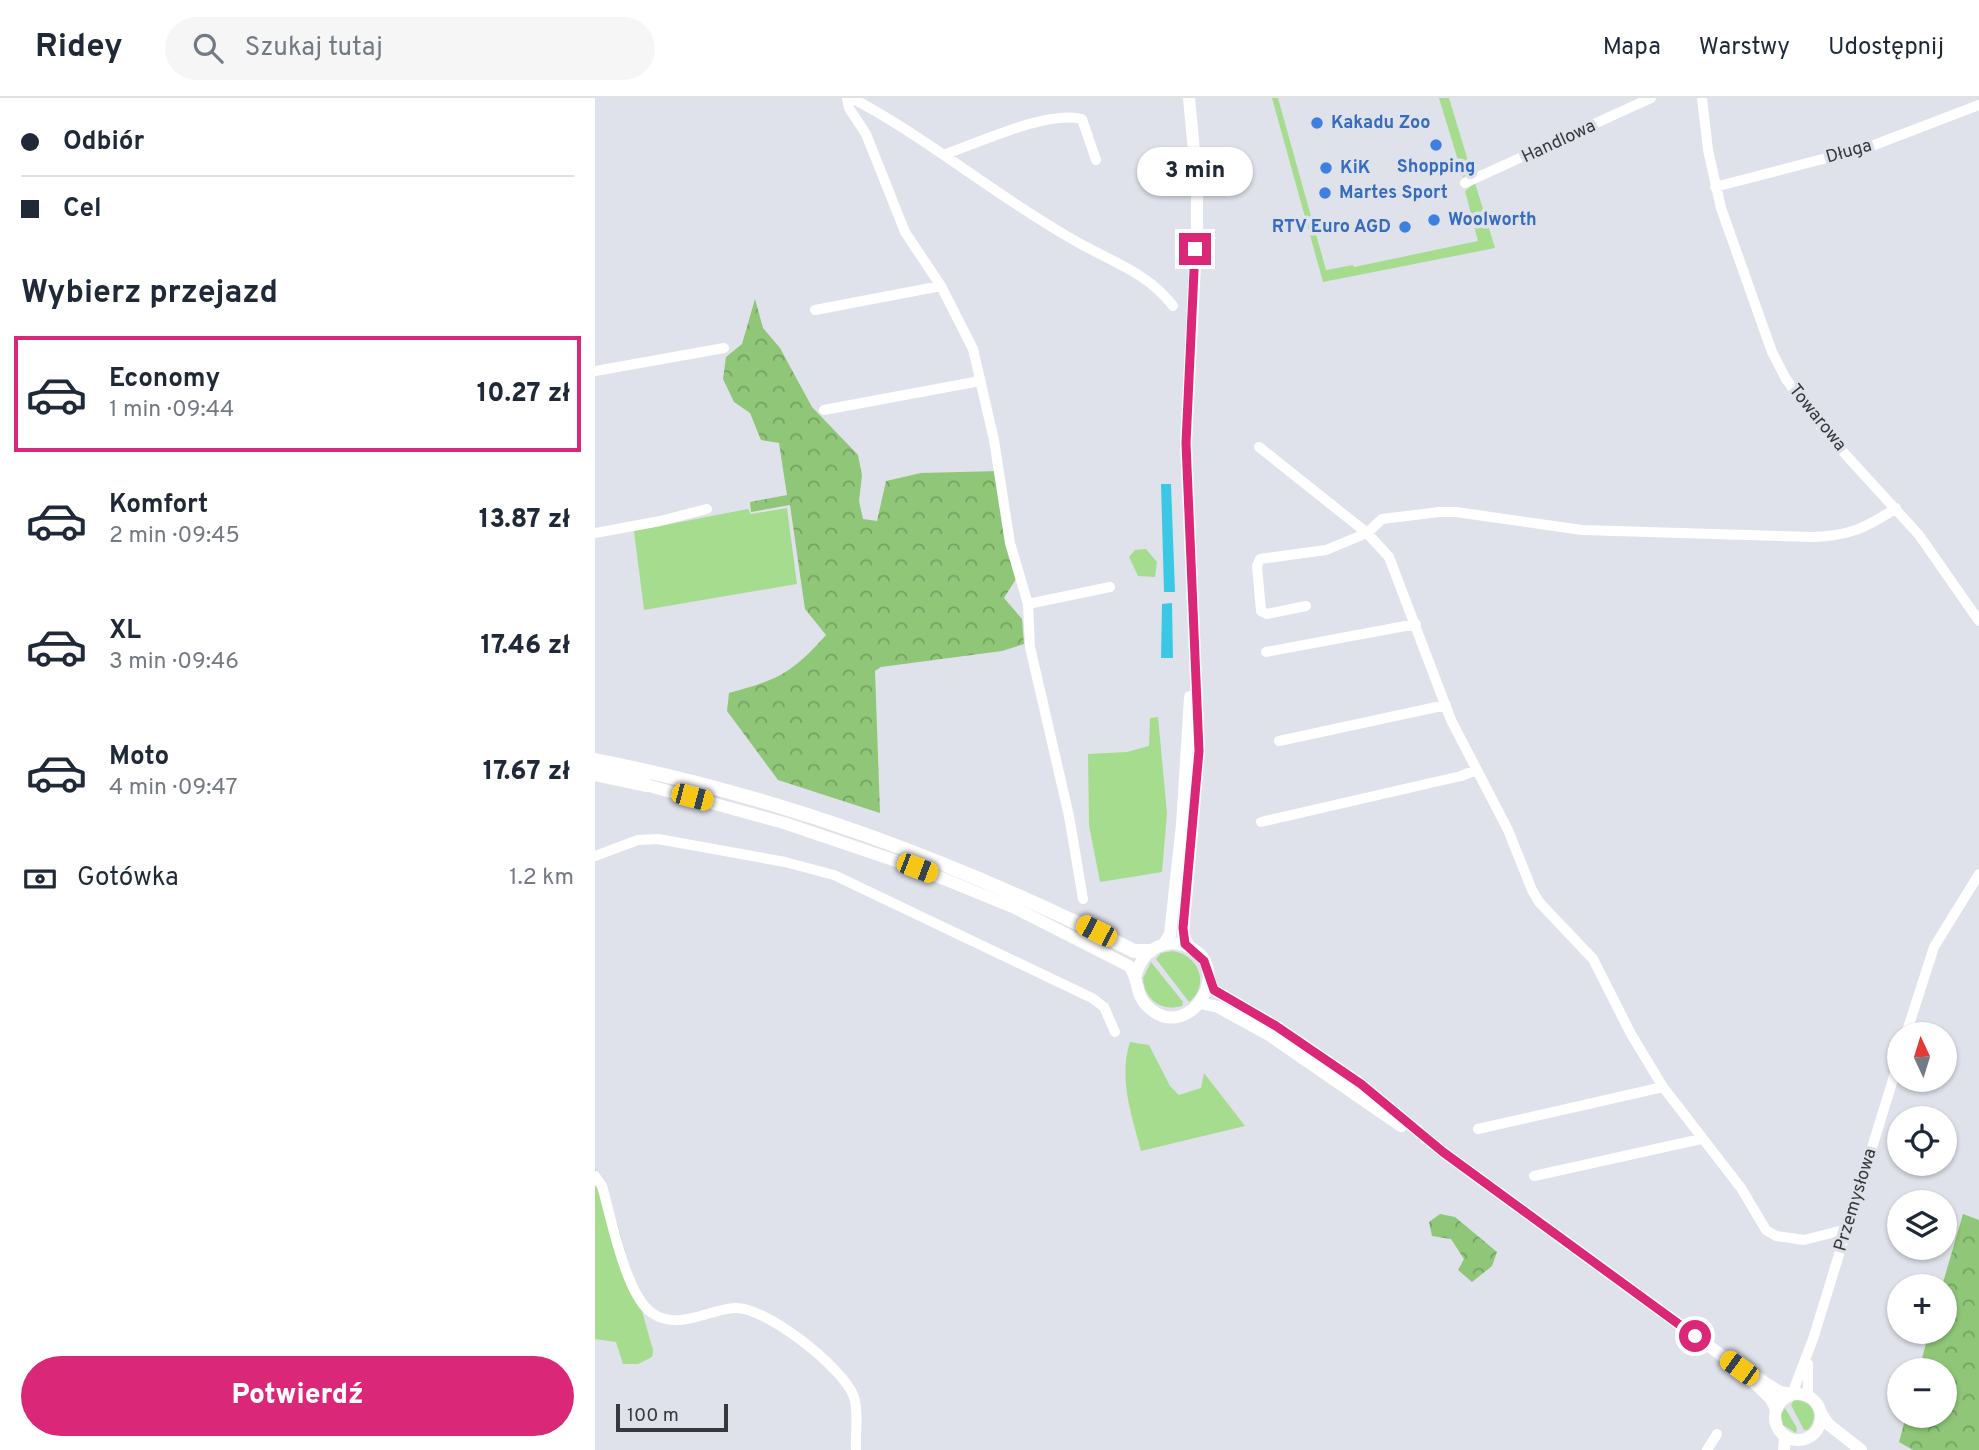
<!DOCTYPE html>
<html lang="pl">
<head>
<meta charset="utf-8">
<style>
	:root { --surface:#fff; --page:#f6f6f7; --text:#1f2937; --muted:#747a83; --line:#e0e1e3; --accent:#db2777 }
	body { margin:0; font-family:Overpass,sans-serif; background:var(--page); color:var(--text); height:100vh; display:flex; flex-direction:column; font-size:26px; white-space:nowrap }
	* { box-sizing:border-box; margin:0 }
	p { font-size:23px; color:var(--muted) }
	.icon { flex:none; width:38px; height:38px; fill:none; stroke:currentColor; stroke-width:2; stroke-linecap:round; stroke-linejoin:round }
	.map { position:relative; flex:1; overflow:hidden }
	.sheet { display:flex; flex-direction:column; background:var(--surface); width:595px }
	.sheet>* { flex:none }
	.guide { display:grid; align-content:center; height:154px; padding:0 21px; background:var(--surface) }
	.needle { width:46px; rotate:356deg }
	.fabs { position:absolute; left:1292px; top:924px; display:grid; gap:14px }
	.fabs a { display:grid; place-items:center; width:70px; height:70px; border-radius:50%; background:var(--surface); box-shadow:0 2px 5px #0004; font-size:35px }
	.scale { position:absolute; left:21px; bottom:18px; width:112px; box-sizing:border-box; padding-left:7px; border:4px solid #37383b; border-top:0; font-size:19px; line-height:24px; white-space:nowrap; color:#37383b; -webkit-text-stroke:5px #dfe2ea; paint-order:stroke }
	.end { position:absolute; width:32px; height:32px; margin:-16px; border:9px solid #db2777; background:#fff; box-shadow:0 0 0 4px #fff }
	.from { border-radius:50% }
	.bubble { position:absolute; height:49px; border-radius:24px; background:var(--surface); box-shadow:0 2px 5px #0004; font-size:23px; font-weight:800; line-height:49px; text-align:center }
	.car { position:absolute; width:21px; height:42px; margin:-21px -10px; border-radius:9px; box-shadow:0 0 5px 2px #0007; background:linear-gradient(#f5c518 24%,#345 0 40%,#f5c518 0 76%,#345 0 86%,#f5c518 0) }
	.guide b { display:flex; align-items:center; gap:24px; height:66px; font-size:26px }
	.guide b+b { border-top:2px solid var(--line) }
	.guide i { width:18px; height:18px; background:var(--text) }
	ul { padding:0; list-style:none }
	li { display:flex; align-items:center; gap:21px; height:116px; margin:0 14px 10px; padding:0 7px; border:4px solid transparent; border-radius:0px }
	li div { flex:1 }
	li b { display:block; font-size:26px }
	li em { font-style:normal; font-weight:800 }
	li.current { border-color:var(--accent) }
	li>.icon { width:63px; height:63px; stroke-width:1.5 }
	h2 { padding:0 21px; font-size:32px; line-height:84px }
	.pay { display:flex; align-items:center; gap:18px; height:77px; padding:0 21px; font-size:26px }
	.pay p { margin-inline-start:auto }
	.action { display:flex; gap:14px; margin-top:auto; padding:14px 21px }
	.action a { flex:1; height:80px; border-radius:42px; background:var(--accent); color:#fff; font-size:28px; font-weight:800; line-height:80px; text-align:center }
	header { display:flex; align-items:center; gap:42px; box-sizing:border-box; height:98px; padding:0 35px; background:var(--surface); border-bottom:2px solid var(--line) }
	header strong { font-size:33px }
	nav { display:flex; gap:38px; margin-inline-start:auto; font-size:24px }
	.search { width:490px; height:63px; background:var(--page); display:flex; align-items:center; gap:18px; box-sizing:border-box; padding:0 24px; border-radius:38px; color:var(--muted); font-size:26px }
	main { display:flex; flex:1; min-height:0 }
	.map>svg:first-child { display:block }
</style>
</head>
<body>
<header>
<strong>Ridey</strong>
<div class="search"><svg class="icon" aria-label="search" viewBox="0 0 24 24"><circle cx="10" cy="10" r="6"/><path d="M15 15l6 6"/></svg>Szukaj tutaj</div>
<nav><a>Mapa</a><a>Warstwy</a><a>Udostępnij</a></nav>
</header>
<main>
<section class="sheet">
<div class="guide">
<b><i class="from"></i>Odbiór</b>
<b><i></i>Cel</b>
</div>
<h2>Wybierz przejazd</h2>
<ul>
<li class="current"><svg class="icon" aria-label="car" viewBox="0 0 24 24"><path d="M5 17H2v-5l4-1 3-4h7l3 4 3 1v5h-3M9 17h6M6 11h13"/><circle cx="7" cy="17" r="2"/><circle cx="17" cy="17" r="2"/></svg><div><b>Economy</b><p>1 min · 09:44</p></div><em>10.27 zł</em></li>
<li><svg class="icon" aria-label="car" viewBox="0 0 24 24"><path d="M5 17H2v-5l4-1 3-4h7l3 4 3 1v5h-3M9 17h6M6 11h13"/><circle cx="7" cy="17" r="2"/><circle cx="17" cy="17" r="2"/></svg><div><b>Komfort</b><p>2 min · 09:45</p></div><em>13.87 zł</em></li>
<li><svg class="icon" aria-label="car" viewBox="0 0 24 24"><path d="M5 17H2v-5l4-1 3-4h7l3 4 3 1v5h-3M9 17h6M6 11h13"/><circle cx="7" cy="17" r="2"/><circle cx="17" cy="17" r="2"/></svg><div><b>XL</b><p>3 min · 09:46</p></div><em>17.46 zł</em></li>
<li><svg class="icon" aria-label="car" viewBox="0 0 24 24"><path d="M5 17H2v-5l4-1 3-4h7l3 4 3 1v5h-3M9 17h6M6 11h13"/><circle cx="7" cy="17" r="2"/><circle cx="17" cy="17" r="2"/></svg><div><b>Moto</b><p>4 min · 09:47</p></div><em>17.67 zł</em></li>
</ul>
<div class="pay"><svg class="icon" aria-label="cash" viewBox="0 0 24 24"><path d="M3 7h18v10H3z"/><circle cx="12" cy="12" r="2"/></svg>Gotówka<p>1.2 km</p></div>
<div class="action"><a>Potwierdź</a></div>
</section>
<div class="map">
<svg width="1384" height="1352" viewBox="0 0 1384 1352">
	<defs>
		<pattern id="forest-crowns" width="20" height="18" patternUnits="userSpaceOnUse" patternTransform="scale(1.75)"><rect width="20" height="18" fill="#8fc677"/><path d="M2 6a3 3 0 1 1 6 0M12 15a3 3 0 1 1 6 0" fill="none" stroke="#76a263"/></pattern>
	</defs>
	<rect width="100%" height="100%" fill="#dfe2ea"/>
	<path fill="#a6dc8e" d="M677,0H683L731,172L758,167L759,169L883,143L870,93L880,85L900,150L728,184Z
		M844,0H854L877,76L868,79Z
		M192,410L202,486L49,512L39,433L153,411L156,416Z
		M551,451L562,464L560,479L543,478L534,459L540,452Z
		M563,619L572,715L567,774L505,784L494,727L493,656L532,654L554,648L555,620Z
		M577,853C603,856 616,886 594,904L561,861L566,855Z
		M556,864L588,904L587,908C566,914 549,901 548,880Z
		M535,944L554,947L575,988L584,997L606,990L609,975L650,1028L546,1053C537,1018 523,980 535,944Z
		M0,1070L22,1125L58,1252L57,1259L43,1266H28L21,1244L0,1241Z
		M1199,1302C1218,1302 1225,1318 1213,1332H1209L1196,1307Z
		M1190,1310L1202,1330L1201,1335L1188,1327L1186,1316Z"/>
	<path fill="url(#forest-crowns)" d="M160,201L168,230L185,250L217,309L263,357L267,377L264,403L268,421L282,423L291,383L326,375L404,373L421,481L409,500L427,521L429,546L407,553L286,569L280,573L285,715L183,682L132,613L134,595C183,582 197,575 231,537L210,511L195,407L156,414L155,404L192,397L184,345L166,342L155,315L139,304L128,281L131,259L147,246Z
		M845,1116L860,1119L902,1154L897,1168L877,1184L863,1172L869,1161L856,1141L837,1138L834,1124Z
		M1368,1116L1384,1122V1352H1318L1304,1344L1311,1318H1349V1272H1324L1334,1234H1349V1188H1347Z"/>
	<path fill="#3ac8e5" d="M566,386H576L580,494H569Z
		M577,505L578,560H566L567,506Z"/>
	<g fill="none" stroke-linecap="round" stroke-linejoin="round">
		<path stroke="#fff" stroke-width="10" d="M252,0L254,10L271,36L310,134L346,188L378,251L399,342L415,445L433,506L435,549L474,718L488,801
			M257,0C334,41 401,98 477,141C512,162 553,174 578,208
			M1107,0L1113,52L1126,110L1177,254L1191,281L1230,334L1324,437L1384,523
			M351,56C385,44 453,12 487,21L501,62
			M870,85L1056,0
			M1120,89L1274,49L1384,7
			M220,212L346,188
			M0,273L129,250
			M229,312L385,283
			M664,349L772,435L794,459L856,622L913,732L937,792L944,804L998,861L1036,936L1068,989L1146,1090L1171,1132L1181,1138L1209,1142L1252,1131
			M0,435L65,423L112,411
			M433,506L515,489
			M711,508L672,516L666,513L662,468L665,461L731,452L772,435L787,421L844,414H861L987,432L1217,439C1254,438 1271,430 1301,410
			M671,554L821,526
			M684,643L851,607
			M666,724L866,678L881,672
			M0,758L43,742L63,741L190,764L239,777L497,900L509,909L520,934
			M1311,936L1339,849L1384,776
			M883,1031L1068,989
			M0,1078L7,1088C16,1119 31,1198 57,1215C83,1233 112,1212 139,1210C169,1207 249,1270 259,1299C264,1315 260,1335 261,1352
			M939,1078L1106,1041
			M1197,1296L1218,1241L1304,962
			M1213,1297V1266
			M1112,1352L1122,1336"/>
		<path stroke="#fff" stroke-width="12" d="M51,687L189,725L322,770L420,810L534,868C544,880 540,896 551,907C596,954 651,854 578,845C556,847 545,859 540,880
			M569,846L575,836L587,727L595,599
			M594,849L588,836L604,653L591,345L602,127V85L594,0
			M614,883L619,892L681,928L766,986L848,1054L1144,1270L1176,1301L1181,1311
			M606,905L623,909L674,937L806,1028
			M1160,1278L1185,1294L1197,1296
			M1180 1319a23 23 0 1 1 46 0a23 23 0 1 1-46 0Z
			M1226,1315L1233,1326L1266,1352
			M1189,1352L1190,1338"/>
		<path stroke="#fff" stroke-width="14" d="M0,662C192,700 365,765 539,853H555
			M0,676L51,687"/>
	</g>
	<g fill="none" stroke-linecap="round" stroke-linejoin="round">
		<path stroke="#db2777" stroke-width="9" d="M600,151L591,345L604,653L588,830L590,846L609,863L619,892L681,928L766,986L848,1054L1100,1238"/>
	</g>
	<g fill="#3f7fe0" stroke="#dfe2ea" stroke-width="2.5">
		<circle cx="722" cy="25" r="7"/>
		<circle cx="841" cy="47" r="7"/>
		<circle cx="731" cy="70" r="7"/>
		<circle cx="730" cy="95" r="7"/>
		<circle cx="839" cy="122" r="7"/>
		<circle cx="810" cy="129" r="7"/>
	</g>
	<g text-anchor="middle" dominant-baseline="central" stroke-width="7" stroke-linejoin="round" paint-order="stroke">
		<g font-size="18" font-weight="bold" fill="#366cbe" stroke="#dfe2ea" text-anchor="start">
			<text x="736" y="25">Kakadu Zoo</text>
			<text x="841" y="69" text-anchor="middle">Shopping</text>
			<text x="745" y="70">KiK</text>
			<text x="744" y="95">Martes Sport</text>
			<text x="853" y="122">Woolworth</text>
			<text x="796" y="129" text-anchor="end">RTV Euro AGD</text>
		</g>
		<g font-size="18" fill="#37383b" stroke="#dfe2ea">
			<text transform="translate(964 44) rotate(-25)">Handlowa</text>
			<text transform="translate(1254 54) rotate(-16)">Długa</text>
			<text transform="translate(1222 320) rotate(51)">Towarowa</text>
			<text transform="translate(1261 1102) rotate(-73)">Przemysłowa</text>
		</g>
	</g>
</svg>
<div class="fabs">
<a><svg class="needle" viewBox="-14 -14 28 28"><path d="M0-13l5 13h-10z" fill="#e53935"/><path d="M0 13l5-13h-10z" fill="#747a83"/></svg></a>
<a><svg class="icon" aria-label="locate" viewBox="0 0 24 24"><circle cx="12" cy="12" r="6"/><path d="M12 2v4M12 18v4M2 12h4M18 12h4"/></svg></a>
<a><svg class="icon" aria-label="layers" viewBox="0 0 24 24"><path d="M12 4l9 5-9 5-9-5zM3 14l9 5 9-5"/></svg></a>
<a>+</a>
<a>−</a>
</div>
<div class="scale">100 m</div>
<i class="end from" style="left:1100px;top:1238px"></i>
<i class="end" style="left:600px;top:151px"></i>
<div class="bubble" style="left:542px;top:49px;width:116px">3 min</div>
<i class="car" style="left:97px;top:699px;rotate:105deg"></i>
<i class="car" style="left:322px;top:770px;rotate:111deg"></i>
<i class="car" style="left:501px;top:833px;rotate:297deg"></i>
<i class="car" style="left:1144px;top:1270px;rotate:306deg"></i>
</div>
</main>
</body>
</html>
